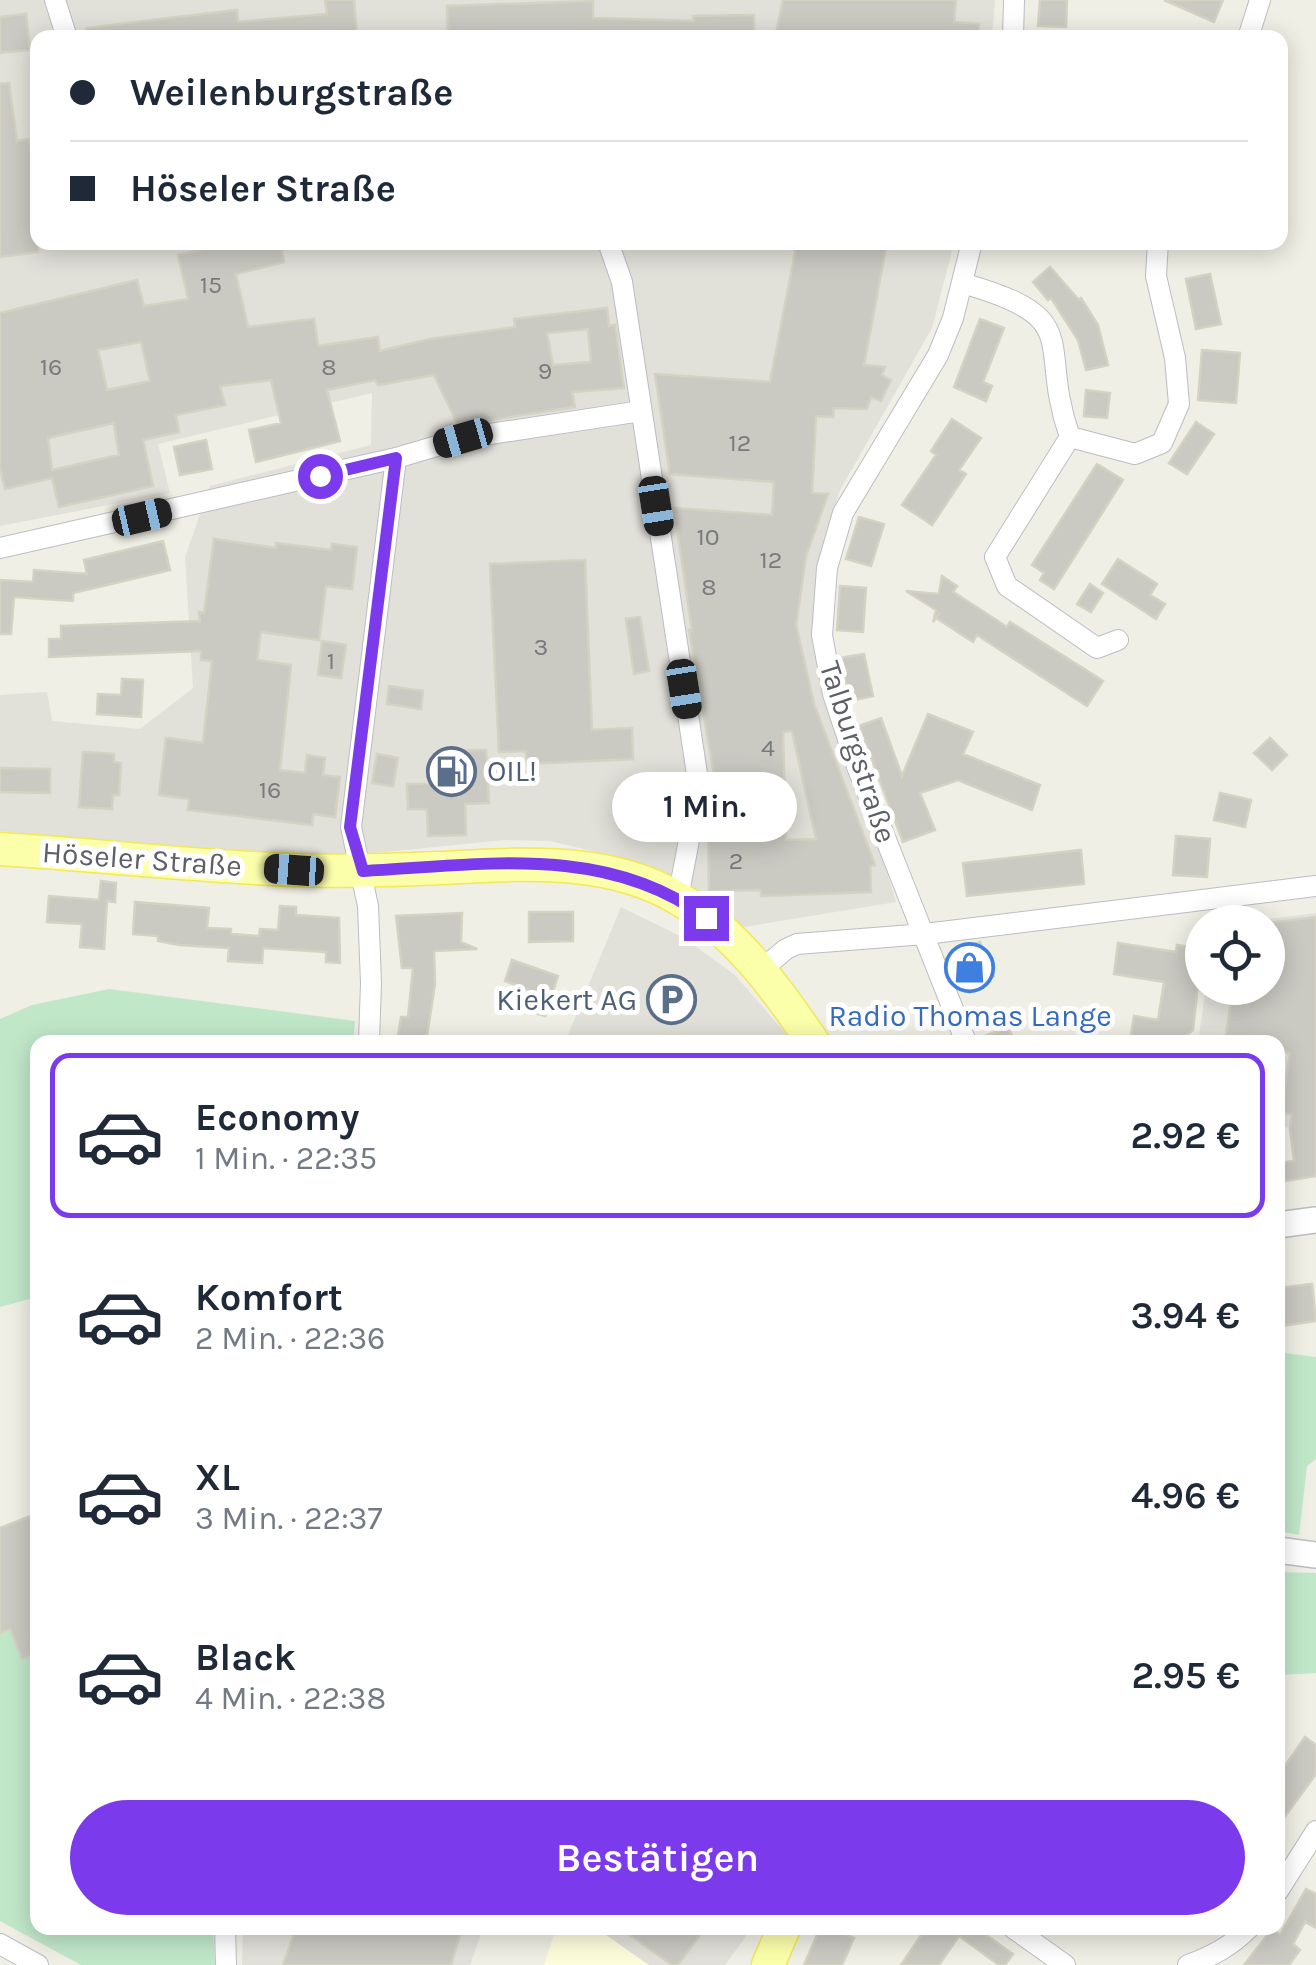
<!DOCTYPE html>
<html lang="de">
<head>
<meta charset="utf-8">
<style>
	:root { --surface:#fff; --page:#f6f6f7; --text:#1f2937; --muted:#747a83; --line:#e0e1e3; --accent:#7c3aed }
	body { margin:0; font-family:Karla,sans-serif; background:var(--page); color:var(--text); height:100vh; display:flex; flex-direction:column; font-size:38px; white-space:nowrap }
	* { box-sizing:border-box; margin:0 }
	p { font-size:32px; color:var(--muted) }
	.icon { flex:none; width:55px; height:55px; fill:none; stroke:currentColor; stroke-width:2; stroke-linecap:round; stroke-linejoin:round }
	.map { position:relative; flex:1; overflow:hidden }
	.details { position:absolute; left:30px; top:1035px; width:1255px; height:900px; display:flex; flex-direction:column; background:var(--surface); border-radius:20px; box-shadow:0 5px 25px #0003 }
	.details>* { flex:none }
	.top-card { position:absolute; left:30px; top:30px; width:1258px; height:220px; border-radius:20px; box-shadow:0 5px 25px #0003; display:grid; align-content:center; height:220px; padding:0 40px; background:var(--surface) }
	.tools { position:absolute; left:1185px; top:905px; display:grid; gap:20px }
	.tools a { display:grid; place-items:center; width:100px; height:100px; border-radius:50%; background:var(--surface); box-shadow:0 5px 25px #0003; font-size:50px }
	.end { position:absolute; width:45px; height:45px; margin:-22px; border:12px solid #7c3aed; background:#fff; box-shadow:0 0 0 5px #fff }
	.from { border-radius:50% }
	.bubble { position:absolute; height:70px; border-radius:35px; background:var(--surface); box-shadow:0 5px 25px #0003; font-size:32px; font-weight:600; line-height:70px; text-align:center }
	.car { position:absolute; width:30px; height:60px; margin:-30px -15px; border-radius:12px; box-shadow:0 0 8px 2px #0007; background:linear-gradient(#222 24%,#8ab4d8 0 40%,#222 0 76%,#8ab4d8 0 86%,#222 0) }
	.top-card b { display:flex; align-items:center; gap:35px; height:95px; font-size:38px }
	.top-card b+b { border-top:2px solid var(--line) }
	.top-card i { width:25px; height:25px; background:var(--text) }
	ul { padding:18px 0 0; list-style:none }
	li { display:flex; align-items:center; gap:30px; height:165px; margin:0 20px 15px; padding:0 20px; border:5px solid transparent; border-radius:20px }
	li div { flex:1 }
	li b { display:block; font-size:38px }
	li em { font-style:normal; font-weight:600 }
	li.current { border-color:var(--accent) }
	li>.icon { width:90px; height:90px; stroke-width:1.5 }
	.button { display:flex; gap:20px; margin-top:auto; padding:20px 40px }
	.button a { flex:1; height:115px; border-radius:60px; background:var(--accent); color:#fff; font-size:40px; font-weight:600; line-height:115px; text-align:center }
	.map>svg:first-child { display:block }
</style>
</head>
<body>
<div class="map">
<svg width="1316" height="1965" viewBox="0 0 1316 1965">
	<rect width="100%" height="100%" fill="#efefe5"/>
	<path fill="#fefddb" d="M556,1928H596L649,1965H544Z"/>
	<path fill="#e1e0d9" d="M0,0H995L992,38H38V242L954,243L932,328L839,492L821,563L814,630L896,902L744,927L675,878L635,861L550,841L504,840L335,857L237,854L0,831V695L47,692L52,721L140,729L193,688L185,557L210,486L371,445L372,393L158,444L170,493L0,526Z
		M621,907L684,938L735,975L793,1042H565Z
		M1316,913V1125L1278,1128V1042H1198L1206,988H1268V922H1243Z
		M243,1928H483L470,1965H242Z
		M596,1928H752L725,1965H649Z"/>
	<path fill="#c1e7c9" d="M109,989L355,1021L353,1042H38L37,1297L0,1307V1019L32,1005Z
		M1278,1352L1316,1357V1459L1307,1466L1299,1535L1278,1531Z
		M37,1513L38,1928H213L215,1965H81L0,1921V1528Z
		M1278,1572L1316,1573V1673L1278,1675Z"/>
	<path fill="#cac9c2" stroke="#d4d2c3" stroke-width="2.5" fill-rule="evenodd" d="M325,0H354L357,38H87L86,28L237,10L238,22L327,14Z
		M783,0H956L954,22L979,24L978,38H775Z
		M1040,0H1067L1066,27L1038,26Z
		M1164,0H1223L1214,22Z
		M593,1V18L694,21L693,16L754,15V38H448L447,6Z
		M26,14L30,50L0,53V17Z
		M9,83L17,141L29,139L38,196V252L0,257V84Z
		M233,242H280L284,262L236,274L248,327L314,319L318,346L378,337L380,351L430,339L515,327L514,319L607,308L609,326L615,325L624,388L572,392L575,407L458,425L434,375L378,385L375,380L327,390L340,441L256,462L249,430L281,423L271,380L220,386L225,405L176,415L179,432L143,440L153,486L59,507L52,478L5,489L0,467V313L137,280L144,306L188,299L178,255ZM588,329L591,362L553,365L547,333ZM141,342L150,381L107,390L98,350ZM114,423L119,455L52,470L48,438Z
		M797,242H887L864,365L885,367L882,375L891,380L881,401L871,397L867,409L834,408L833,417L816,416L812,493L828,494L806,556L796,625L814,704L875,865L870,866L871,892L761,896V890L709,891L708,830H713V803H719L689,630L692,631L674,508L772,515L774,482L670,474L655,374L770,382ZM792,731L816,839L786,840L783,732Z
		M1050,267L1079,300L1081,298L1098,325L1108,365L1086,370L1078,340L1051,298L1048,300L1033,282Z
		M1210,274L1221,324L1196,329L1186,279Z
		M980,319L1004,328L983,382L992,386L986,401L954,387Z
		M1202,350L1240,353L1236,403L1198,400Z
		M1086,390L1110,393L1107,418L1084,416Z
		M952,419L981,438L959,470L966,474L932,525L902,505L936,455L931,451Z
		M1196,422L1214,434L1187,474L1169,463Z
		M206,440L212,469L180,475L174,447Z
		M1097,464L1123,480L1054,589L1040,580L1044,573L1032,565Z
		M859,517L884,524L871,566L846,559Z
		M214,539L276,548V543L331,550L332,544L357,547L352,589L326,586L319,640L261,632L257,660L291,665L280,770L305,773L307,755L325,758L323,775L340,777L335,817L313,814L312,825L188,810L189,799L159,795L166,738L203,743L212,661L201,660V651L49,657V639H61V626L200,621L199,612L204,613Z
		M163,541L170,570L73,593V601L14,597L11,634H0V580L33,582L34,570L87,574L84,560Z
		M1118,559L1157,584L1150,595L1165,604L1156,619L1102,584Z
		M585,560L592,730L632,728L633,759L527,764L526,751L499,752L490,564Z
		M942,576L957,586L953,592L972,604L1007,627L1010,622L1103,681L1087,706L977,635L973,642L936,618L940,613L933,622L936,610L906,591L939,594Z
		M1090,584L1103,593L1091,612L1077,604Z
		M840,586L866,588L863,632L837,630Z
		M640,617L649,671L634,674L626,619Z
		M322,641L346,645L341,678L318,675Z
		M864,654L873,696L850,701L840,658Z
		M122,679L143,680L141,717L97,714L98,694L121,695Z
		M389,686L423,691L421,709L387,704Z
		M928,714L973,732L963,754L1040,785L1032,810L958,780L920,793L935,830L903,842L859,726L881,718L902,776Z
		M1270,738L1287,755L1272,770L1254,753Z
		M486,750L489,803L465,804L466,835L428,836L427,809H408L407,784H433V776H440V762H447V751Z
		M83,752L114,754V762L121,763L119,795H113L112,809L79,807Z
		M377,754L398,758L393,786L372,783Z
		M0,768L50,769V793L0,792Z
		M1220,793L1251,800L1245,827L1214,820Z
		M1176,836L1210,839L1207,877L1173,875Z
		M1081,850L1084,884L967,896L963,863Z
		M101,881L116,883L115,902L107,901L104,949L80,947L82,924L47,922L49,896L99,900Z
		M135,902L209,908L207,928L231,929V934L259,936L260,929L278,930L280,906L296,907V915L339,918L340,963L326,962V952L263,948L262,963L228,961L229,948L179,945L158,941V936L133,934Z
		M529,912H573V941L529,942Z
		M462,913L461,942L477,949L434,951L435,984L426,1042H397L401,1017H408L413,968H402L396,916Z
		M1316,917V1176L1278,1182V1163L1294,1161L1290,1129L1292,1114L1281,1113L1290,1053L1278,1051V1042H1225L1233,988H1268V923Z
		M980,942L994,976L965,987L954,959L958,957L956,951Z
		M1118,943L1176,952L1177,945L1202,949L1193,1030L1179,1042H1130L1134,1016L1158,1020L1164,982L1114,974Z
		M512,960L558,976L545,1016L521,1009L527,989L505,981Z
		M1008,1027L1015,1042H980L979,1038Z
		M1312,1284L1316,1321L1281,1326L1278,1288Z
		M38,1513V1653L22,1659L10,1629L0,1633V1528Z
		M1305,1737L1316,1745V1774L1278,1826V1776Z
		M1306,1889L1316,1894V1928L1305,1922L1293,1944L1300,1950L1289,1965H1244L1272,1929L1280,1935Z
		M296,1928H462L451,1965H283Z
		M620,1928H705L678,1965H672Z
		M820,1928H829L854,1938L842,1965H804Z
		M926,1928H976L1013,1954L1005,1965H999L959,1936L939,1965H901Z"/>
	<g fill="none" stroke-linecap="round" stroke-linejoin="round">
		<defs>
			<path id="minor" d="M55,0L67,38
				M1013,38L1014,0
				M1248,38L1260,0
				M608,242L622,282L699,787L678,898
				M962,283C1089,319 1036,342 1070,437L1135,454L1162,443L1179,404L1175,358L1156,276L1158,242
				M1070,437L995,557L1007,586L1097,648L1118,640
				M0,548L396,458L464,438L641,411
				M761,970L786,949L797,944L925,934L1316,886
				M369,1042L371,983L368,906L351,827L396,458
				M966,1042L858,769L833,694L822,635L827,568L843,513L938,355L953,318L972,242
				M1278,1891L1316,1831
				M225,1928L226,1965
				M1013,1928L1065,1965
				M0,1944L38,1965
				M1188,1965C1213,1956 1231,1946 1249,1928"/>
			<path id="tertiary" d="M1278,1225L1316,1220
				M1278,1550L1316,1555"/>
			<path id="primary" d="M0,849C99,855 198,867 296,870C345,872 393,870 441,868C520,864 608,856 679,899C736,932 777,989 813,1042
				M768,1965L784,1928"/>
		</defs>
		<use href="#minor" stroke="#bcbdc4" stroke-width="22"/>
		<use href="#tertiary" stroke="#bcbdc4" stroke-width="28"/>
		<use href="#primary" stroke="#f3e75a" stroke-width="35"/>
		<use href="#minor" stroke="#fff" stroke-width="20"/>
		<use href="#tertiary" stroke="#fff" stroke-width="25"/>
		<use href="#primary" stroke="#fcffaa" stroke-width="32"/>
	</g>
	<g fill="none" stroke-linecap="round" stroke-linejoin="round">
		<path stroke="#7c3aed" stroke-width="12" d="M320,476L396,458L350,827L363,871C480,865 606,843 706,918"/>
	</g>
	<defs>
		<symbol id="fuel-ring" viewBox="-11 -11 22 22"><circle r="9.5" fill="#fff" stroke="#5c6f8a" stroke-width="1.5"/><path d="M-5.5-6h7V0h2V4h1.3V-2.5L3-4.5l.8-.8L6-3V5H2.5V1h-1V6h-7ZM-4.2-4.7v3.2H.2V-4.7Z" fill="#5c6f8a"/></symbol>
		<symbol id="shop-ring" viewBox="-11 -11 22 22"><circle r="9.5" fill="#fff" stroke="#3f7fe0" stroke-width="1.5"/><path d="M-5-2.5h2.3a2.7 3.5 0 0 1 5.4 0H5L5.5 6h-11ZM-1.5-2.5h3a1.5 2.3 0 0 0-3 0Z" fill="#3f7fe0"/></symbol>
		<symbol id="parking-ring" viewBox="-11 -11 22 22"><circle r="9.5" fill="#fff" stroke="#5c6f8a" stroke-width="1.5"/><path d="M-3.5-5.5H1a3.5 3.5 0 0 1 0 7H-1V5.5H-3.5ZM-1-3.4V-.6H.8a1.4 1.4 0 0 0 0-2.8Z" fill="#5c6f8a"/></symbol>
	</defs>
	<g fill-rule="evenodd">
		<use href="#fuel-ring" x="424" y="744" width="55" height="55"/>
		<use href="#shop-ring" x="942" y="940" width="55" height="55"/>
		<use href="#parking-ring" x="644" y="972" width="55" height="55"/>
	</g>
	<g text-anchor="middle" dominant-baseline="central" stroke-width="10" stroke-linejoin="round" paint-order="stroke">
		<g font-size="25" fill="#787a7d">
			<text x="211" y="284">15</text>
			<text x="51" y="366">16</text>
			<text x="329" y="366">8</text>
			<text x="545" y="370">9</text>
			<text x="740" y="442">12</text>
			<text x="708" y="536">10</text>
			<text x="771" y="559">12</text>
			<text x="709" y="586">8</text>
			<text x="541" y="646">3</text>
			<text x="331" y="660">1</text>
			<text x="768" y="747">4</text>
			<text x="270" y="789">16</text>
			<text x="736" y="860">2</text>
		</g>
		<g font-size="30" fill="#5d5f66" stroke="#fff">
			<text transform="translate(858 752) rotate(72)">Talburgstraße</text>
			<text transform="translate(142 859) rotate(4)">Höseler Straße</text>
		</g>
		<g font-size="30" fill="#4e5e75" stroke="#fff" text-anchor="start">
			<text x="487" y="771">OIL!</text>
			<text x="637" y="1000" text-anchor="end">Kiekert AG</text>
		</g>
		<g font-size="30" fill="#366cbe" stroke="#fff">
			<text x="970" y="1016">Radio Thomas Lange</text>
		</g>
	</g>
</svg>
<div class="tools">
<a><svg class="icon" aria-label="locate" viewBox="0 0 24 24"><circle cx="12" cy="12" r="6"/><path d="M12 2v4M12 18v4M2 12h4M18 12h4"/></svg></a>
</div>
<i class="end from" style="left:320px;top:476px"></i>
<i class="end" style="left:706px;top:918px"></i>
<div class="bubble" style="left:612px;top:772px;width:185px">1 Min.</div>
<i class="car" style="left:463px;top:438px;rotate:254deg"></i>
<i class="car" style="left:656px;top:506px;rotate:171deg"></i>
<i class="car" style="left:142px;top:517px;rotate:77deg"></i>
<i class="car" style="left:684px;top:689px;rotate:171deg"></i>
<i class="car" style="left:294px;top:870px;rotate:274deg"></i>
<div class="top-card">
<b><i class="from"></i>Weilenburgstraße</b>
<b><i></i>Höseler Straße</b>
</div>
<section class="details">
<ul>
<li class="current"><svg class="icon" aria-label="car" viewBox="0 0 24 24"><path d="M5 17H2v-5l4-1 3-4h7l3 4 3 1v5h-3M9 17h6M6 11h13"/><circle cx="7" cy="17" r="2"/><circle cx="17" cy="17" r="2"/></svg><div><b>Economy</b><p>1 Min. · 22:35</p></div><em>2.92 €</em></li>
<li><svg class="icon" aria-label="car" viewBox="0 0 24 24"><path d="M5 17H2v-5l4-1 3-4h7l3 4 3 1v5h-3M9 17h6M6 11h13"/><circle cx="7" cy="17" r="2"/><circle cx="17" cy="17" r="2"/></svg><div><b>Komfort</b><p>2 Min. · 22:36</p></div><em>3.94 €</em></li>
<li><svg class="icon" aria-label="car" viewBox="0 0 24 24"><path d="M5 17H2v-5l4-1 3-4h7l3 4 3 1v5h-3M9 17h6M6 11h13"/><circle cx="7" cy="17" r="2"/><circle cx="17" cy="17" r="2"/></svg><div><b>XL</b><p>3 Min. · 22:37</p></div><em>4.96 €</em></li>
<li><svg class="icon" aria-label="car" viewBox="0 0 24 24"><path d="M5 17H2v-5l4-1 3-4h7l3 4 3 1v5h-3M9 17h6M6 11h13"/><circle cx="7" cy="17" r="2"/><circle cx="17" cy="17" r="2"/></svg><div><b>Black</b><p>4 Min. · 22:38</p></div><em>2.95 €</em></li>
</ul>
<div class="button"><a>Bestätigen</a></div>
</section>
</div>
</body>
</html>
